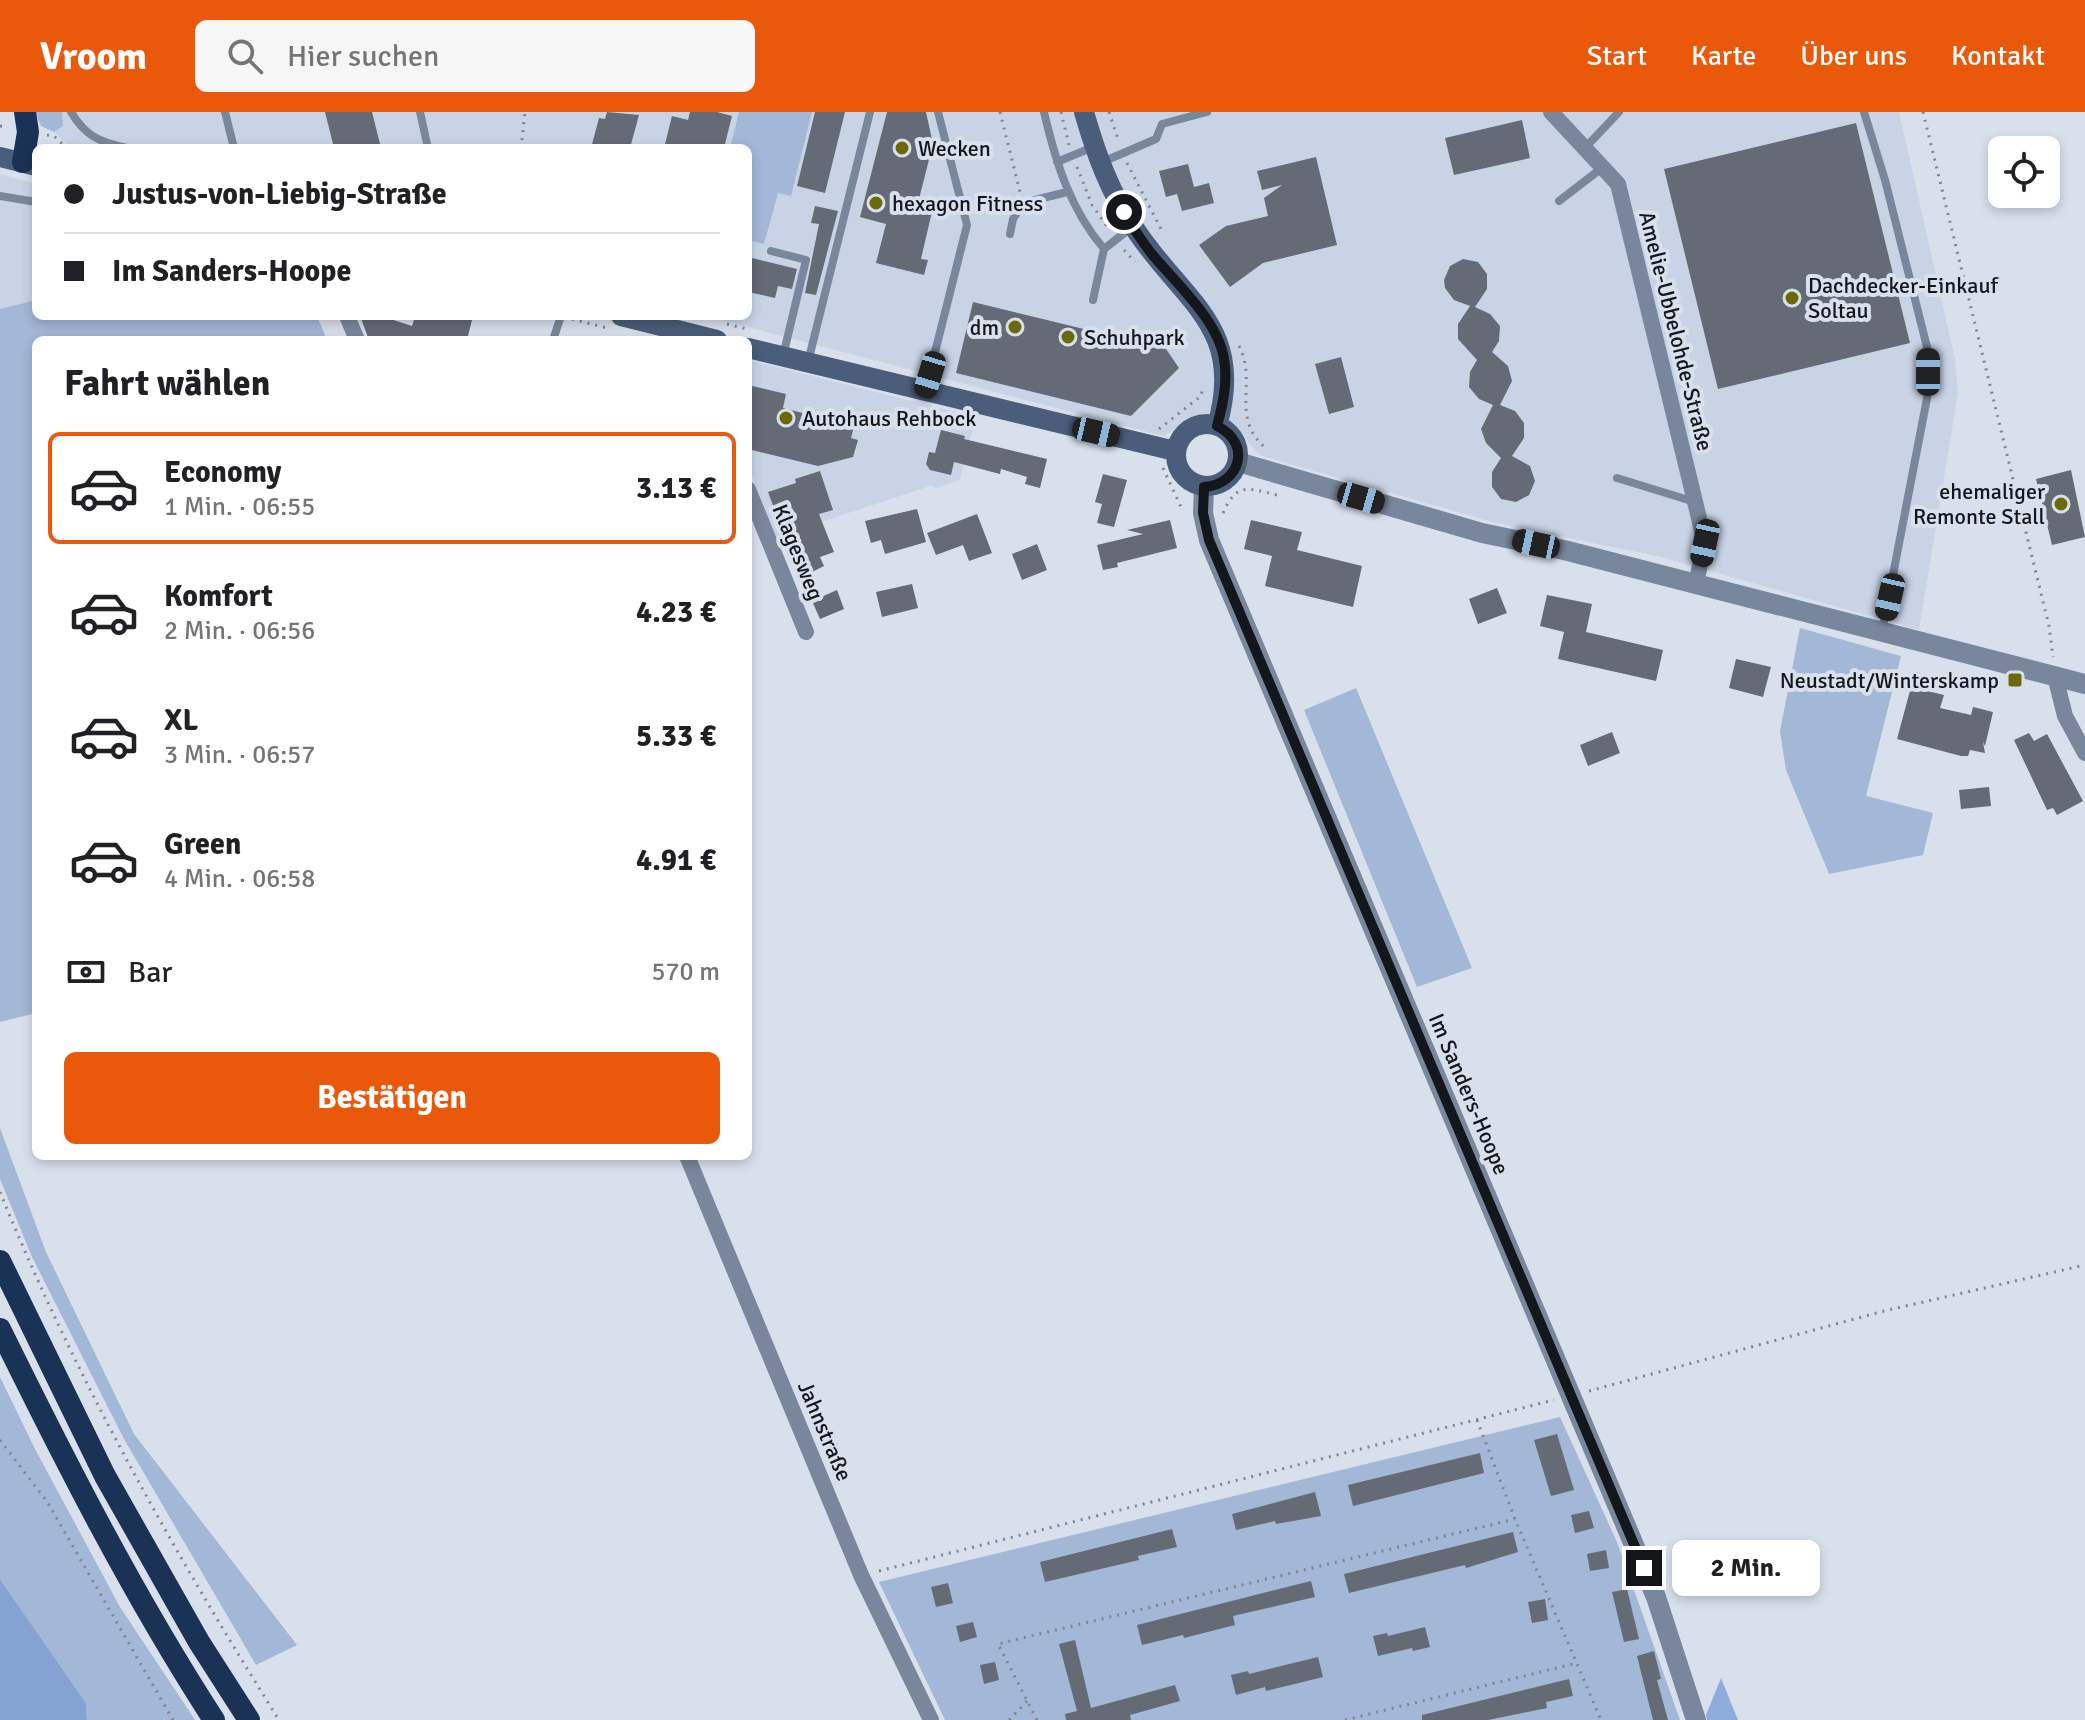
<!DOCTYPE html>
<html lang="de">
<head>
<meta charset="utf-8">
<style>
	:root { --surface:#fff; --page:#f6f6f6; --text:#202124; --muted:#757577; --line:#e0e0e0; --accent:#ea580c }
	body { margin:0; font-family:Signika,sans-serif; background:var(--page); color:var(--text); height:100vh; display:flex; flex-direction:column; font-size:30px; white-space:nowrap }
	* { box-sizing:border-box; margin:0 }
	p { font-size:26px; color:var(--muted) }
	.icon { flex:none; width:44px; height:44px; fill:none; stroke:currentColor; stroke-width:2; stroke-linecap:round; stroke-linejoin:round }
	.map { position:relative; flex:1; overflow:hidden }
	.sheet { position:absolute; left:32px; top:224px; width:720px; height:824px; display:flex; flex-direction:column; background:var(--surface); border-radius:12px; box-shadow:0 4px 12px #0003 }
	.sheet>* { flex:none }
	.top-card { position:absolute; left:32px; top:32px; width:720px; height:176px; border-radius:12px; box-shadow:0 4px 12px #0003; display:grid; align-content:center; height:176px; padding:0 32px; background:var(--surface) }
	.buttons { position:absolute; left:1988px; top:24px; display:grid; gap:16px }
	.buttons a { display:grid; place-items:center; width:72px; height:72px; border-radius:12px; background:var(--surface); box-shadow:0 4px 12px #0003; font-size:40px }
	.end { position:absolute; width:36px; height:36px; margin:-18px; border:10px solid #13161a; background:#fff; box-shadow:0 0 0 4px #fff }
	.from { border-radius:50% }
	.bubble { position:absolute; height:56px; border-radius:12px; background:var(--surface); box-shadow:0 4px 12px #0003; font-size:26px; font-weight:700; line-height:56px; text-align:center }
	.car { position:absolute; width:24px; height:48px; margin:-24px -12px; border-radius:10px; box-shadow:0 0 6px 2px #0007; background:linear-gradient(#222 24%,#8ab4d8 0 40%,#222 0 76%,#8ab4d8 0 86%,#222 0) }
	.top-card b { display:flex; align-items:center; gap:28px; height:76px; font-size:30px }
	.top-card b+b { border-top:2px solid var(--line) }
	.top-card i { width:20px; height:20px; background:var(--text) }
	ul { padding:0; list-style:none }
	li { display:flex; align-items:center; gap:24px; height:112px; margin:0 16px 12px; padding:0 16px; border:4px solid transparent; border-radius:12px }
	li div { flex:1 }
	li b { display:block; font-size:30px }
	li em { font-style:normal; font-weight:700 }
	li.current { border-color:var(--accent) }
	li>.icon { width:72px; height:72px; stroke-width:1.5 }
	h2 { padding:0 32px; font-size:36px; line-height:96px }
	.pay { display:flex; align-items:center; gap:20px; height:88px; padding:0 32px; font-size:30px }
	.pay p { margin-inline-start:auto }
	.cta { display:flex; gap:16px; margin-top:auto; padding:16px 32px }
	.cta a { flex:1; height:92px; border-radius:12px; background:var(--accent); color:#fff; font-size:32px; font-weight:700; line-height:92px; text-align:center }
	header { display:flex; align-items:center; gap:48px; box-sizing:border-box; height:112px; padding:0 40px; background:var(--accent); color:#fff }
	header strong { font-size:38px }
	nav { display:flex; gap:44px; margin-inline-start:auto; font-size:28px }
	.search { width:560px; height:72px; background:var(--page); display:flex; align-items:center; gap:20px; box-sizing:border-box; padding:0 28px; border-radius:12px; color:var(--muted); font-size:30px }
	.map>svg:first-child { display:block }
</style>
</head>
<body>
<header>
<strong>Vroom</strong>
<div class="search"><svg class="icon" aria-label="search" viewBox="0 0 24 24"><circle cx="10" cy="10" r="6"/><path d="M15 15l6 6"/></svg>Hier suchen</div>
<nav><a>Start</a><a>Karte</a><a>Über uns</a><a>Kontakt</a></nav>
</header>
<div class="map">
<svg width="2085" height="1608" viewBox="0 0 2085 1608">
	<rect width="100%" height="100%" fill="#d8e0ec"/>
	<path fill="#c8d4e6" d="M62,0H1899L1955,247L1958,281L1919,518L1661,445L1493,410L1262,344L1255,339L1235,312L1220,304L1200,305L1163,324L706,204H748V36H71L54,20L63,14Z
		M0,62L36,72V188L0,197Z
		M748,248L976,305L960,367L936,377L933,373L776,425L748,354Z"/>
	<path fill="#a3b7d6" d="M35,0H62L63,14L54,20L41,14Z
		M739,0H812L791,84L778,81L764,132L748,128V36H730Z
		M36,188V204H317L327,228H36V901L0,910V197Z
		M1800,516L1901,544L1866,684L1933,701L1923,743L1829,762L1786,658L1780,619Z
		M1356,576L1472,856L1417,875L1304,598Z
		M0,1016L46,1140L134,1322L297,1533L256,1553L124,1327L32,1145L0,1067Z
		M0,1265L35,1337L120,1495L195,1608H87L86,1591L0,1467Z
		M1560,1305L1617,1430L1680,1608H945L879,1470Z"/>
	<path fill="#8eacdd" d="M1721,1566L1738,1608H1707L1706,1603Z"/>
	<path fill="#84a3d3" d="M0,1467L86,1591L87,1608H0Z"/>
	<path fill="#646b75" d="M325,0H372L381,36H334Z
		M607,0L639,3L630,36H591L599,6L605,7Z
		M690,0H717L732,4L724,36H664L672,4L688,8Z
		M815,0H845L825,81L797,74Z
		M887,0H926L933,32L919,87L934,91L921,147L928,148L924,163L876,151L886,112L860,105Z
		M1522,8L1530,46L1454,63L1445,26Z
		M1856,11L1910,231L1718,277L1664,57Z
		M1316,45L1337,133L1263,151L1230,175L1199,133L1226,114L1268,104L1264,86L1282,73L1262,78L1257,59Z
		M1188,52L1194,75L1209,71L1214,91L1182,99L1177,82L1166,85L1159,59Z
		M815,94L838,99L816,183L805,181L819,112L811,111Z
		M748,145L797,157L792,177L778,174L775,186L748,180Z
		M1463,147L1478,150L1487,162V177L1475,195L1490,202L1500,214L1499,229L1492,240L1508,254L1512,269L1500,293L1515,299L1524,311V326L1512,344L1530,354L1535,369L1529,383L1516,390L1501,387L1492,375V360L1501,346L1486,331L1481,317L1493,293L1479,287L1469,275L1470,260L1477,248L1458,227V212L1470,194L1454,188L1445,176L1444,168L1450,154Z
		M973,190L1166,237L1179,256L1131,304L956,261Z
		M360,204H381L412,214L415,204H473L467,228H369Z
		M1341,245L1354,295L1329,302L1315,252Z
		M748,273L786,282L783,296L854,314L851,326L858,328L853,345L818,354L748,337Z
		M941,318L965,324L964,327L1047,347L1040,376L1025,372L1027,365L1001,357L1000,362L954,350L951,363L930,358L926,352L929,340L935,341Z
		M2071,358L2085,425L2052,433L2036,367Z
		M820,359L833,398L819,402L834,440L820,445L824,454L808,462L804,452L796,455L768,380L796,371L795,367Z
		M1103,362L1127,368L1114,415L1097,411L1102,392L1095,390Z
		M917,397L926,430L885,442L881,428L871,431L865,409Z
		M977,402L992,441L969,449L963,433L936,443L927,421Z
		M1170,408L1177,436L1117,451L1118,455L1103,458L1097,433L1143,422L1127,418Z
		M1251,408L1302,420L1297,438L1362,454L1353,495L1265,474L1272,444L1244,437Z
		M1037,432L1047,458L1022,468L1012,442Z
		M912,472L918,496L882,505L876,480Z
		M1497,476L1507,501L1478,512L1469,487Z
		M837,478L844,497L820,507L812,489Z
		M1547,483L1592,492L1586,520L1663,538L1656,569L1558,547L1564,520L1540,514Z
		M1736,547L1771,555L1763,585L1729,576Z
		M1911,575L1944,583L1940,596L1971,603L1973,595L1993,600L1985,634L1983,630L1985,641L1970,638L1968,644H1961L1897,627Z
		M1612,620L1620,641L1588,654L1580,633Z
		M2029,621L2034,629L2047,622L2083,689L2057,703L2053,696L2047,698L2014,628Z
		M1989,675L1991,694L1961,697L1959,678Z
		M1557,1322L1574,1378L1551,1384L1534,1328Z
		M1480,1341L1484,1361L1353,1394L1348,1373Z
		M1315,1380L1321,1404L1276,1412L1275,1409L1236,1418L1232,1402Z
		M1589,1399L1594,1416L1575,1421L1571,1403Z
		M1172,1417L1177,1435L1138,1444L1139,1448L1045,1470L1040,1450Z
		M1513,1420L1518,1440L1466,1456L1465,1453L1349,1481L1344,1462Z
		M1606,1438L1609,1456L1590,1459L1587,1442Z
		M1311,1469L1315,1485L1233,1504L1235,1513L1184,1526L1183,1523L1142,1533L1137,1513Z
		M948,1471L953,1491L936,1495L931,1475Z
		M1627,1477L1639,1527L1624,1530L1612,1480Z
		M1545,1487L1548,1508L1532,1511L1528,1490Z
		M973,1510L977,1525L960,1530L956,1514Z
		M1425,1515L1430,1535L1413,1539L1412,1536L1378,1544L1373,1524L1387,1521L1388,1524Z
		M1075,1528L1091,1596L1175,1573L1180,1589L1130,1603L1131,1608H1066L1065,1602L1077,1599L1059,1532Z
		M1654,1539L1661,1567L1657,1568L1668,1608H1653L1637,1544Z
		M1318,1545L1323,1565L1266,1579L1265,1575L1236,1583L1231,1563L1248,1559L1249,1562Z
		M995,1550L999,1568L984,1572L980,1553Z
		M1569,1567L1573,1584L1546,1590L1547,1596L1488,1608H1422V1603Z"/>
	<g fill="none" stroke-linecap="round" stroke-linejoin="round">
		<path stroke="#7f858d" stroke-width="3" stroke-dasharray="2 6" stroke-linecap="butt" d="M1000,0L1020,80
			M1061,0L1069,33
			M1109,0L1119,30
			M1923,0L2049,514L2053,545
			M0,14L8,15
			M47,23L54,24L67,36
			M521,36L525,0
			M1127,51L1162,119
			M1077,55L1092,93L1108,116
			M1124,138L1135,150
			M572,207L607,216
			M727,212L747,217
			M1239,234C1258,270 1229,307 1267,337
			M1159,317L1201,284L1203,274
			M1163,356L1183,399
			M1223,401C1237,370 1247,376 1277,383
			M0,1080C75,1265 173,1439 279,1608
			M1589,1279L1884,1199L2085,1153
			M1477,1308L1515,1407L1601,1608
			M0,1328L48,1391L173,1608
			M879,1459L1554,1288
			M1009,1608L1027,1589
			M1037,1608L998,1532L1515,1407
			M1345,1608L1577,1551"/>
		<path stroke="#79879c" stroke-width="8" d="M71,0C86,25 100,30 127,36
			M225,0L234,36
			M420,0L428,36
			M1044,0C1056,51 1070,97 1104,137
			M1864,0L1885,68L1928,239V281L1882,520
			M1584,37L1619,0
			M1057,50L1093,35
			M1100,51L1156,27L1162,12L1207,0
			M0,84L36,90
			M1559,89L1602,56
			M1010,122L1013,107L1023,91L1067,80
			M771,139L806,148L783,244
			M1093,188L1104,137L1132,115
			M553,228L561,204
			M808,250L870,0
			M925,280L967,113L938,0
			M1617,366L1695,390"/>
		<path stroke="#79879c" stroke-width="16" d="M1551,0L1618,72L1705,431L1696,471
			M347,204L357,228
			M748,377L806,520
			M2055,564L2065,604L2085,641
			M687,1044L861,1463L931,1608"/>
		<path stroke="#79879c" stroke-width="20" d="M1238,350L1482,421L1564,438L2085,572
			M1204,375L1203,401L1209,428L1656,1485L1696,1608"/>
		<path stroke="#4a5d7a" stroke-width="20" d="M1084,0C1096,42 1110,81 1135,117C1183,190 1246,214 1217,314
			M0,45L36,54
			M621,204L717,228
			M748,236L1175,339
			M1176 343a31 31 0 1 1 62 0a31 31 0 1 1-62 0Z"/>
		<path stroke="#1b3257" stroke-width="22" d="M23,50L28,20L25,0
			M0,1149L105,1364L199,1530L249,1608
			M0,1217C66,1351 133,1483 214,1608"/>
	</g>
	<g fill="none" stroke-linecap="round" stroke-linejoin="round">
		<path stroke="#13161a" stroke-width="10" d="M1124,100C1132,114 1141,128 1151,141C1175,170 1218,208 1224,247C1228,269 1223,292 1217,314C1252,331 1241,372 1204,375L1203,401L1209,428L1644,1456"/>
	</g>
	<g fill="#6b6a08" stroke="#d8e0ec" stroke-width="3">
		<circle cx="902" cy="36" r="8"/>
		<circle cx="876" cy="91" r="8"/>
		<circle cx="1792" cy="186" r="8"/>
		<circle cx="1015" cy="215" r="8"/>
		<circle cx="1068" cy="225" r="8"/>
		<circle cx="786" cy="306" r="8"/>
		<circle cx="2061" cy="392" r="8"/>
		<rect x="2007" y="560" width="16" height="16" rx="4"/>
	</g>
	<g text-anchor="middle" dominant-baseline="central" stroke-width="8" stroke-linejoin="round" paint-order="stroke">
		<g font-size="22" fill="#13161a" stroke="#d8e0ec" text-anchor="start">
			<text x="918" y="36">Wecken</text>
			<text x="892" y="91">hexagon Fitness</text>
			<text x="1808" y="173">Dachdecker-Einkauf<tspan x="1808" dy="25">Soltau</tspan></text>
			<text x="999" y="215" text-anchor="end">dm</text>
			<text x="1084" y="225">Schuhpark</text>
			<text x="802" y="306">Autohaus Rehbock</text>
			<text x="2045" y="379" text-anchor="end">ehemaliger<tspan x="2045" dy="25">Remonte Stall</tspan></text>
			<text x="1999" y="568" text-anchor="end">Neustadt/Winterskamp</text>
		</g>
		<g font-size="22" fill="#13161a" stroke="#d8e0ec">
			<text transform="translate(1676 219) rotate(76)">Amelie-Ubbelohde-Straße</text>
			<text transform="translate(798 440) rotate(68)">Klagesweg</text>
			<text transform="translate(1469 982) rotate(67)">Im Sanders-Hoope</text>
			<text transform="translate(825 1319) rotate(67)">Jahnstraße</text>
		</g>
	</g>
</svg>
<div class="buttons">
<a><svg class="icon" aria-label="locate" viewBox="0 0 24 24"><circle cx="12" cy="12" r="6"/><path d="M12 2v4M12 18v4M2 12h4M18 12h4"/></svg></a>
</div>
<i class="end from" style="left:1124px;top:100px"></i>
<i class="end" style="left:1644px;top:1456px"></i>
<div class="bubble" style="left:1672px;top:1428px;width:148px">2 Min.</div>
<i class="car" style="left:1928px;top:260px;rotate:0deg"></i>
<i class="car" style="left:930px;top:263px;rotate:197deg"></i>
<i class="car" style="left:1096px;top:320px;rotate:103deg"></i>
<i class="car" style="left:1361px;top:386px;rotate:106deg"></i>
<i class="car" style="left:1705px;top:431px;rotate:192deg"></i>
<i class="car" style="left:1536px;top:432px;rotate:282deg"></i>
<i class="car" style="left:1890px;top:485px;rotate:193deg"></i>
<div class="top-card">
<b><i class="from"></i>Justus-von-Liebig-Straße</b>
<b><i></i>Im Sanders-Hoope</b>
</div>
<section class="sheet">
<h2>Fahrt wählen</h2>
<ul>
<li class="current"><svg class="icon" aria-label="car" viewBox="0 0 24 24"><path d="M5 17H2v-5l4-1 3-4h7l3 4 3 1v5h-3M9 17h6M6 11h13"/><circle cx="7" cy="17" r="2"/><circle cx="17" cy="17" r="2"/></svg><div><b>Economy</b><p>1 Min. · 06:55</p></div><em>3.13 €</em></li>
<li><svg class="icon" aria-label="car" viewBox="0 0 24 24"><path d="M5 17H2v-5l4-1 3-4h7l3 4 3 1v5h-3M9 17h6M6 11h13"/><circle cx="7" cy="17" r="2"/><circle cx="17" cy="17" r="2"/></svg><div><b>Komfort</b><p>2 Min. · 06:56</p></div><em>4.23 €</em></li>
<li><svg class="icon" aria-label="car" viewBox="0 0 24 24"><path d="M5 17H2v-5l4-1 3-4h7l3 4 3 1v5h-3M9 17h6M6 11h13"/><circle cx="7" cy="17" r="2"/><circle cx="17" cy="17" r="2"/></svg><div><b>XL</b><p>3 Min. · 06:57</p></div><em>5.33 €</em></li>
<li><svg class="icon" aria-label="car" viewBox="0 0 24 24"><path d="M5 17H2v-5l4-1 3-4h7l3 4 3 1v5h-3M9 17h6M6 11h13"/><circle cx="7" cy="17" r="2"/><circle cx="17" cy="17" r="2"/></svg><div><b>Green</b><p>4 Min. · 06:58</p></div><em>4.91 €</em></li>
</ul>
<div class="pay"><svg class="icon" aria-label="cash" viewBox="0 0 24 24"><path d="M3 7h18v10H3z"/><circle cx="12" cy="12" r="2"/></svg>Bar<p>570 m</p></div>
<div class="cta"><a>Bestätigen</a></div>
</section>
</div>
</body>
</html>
